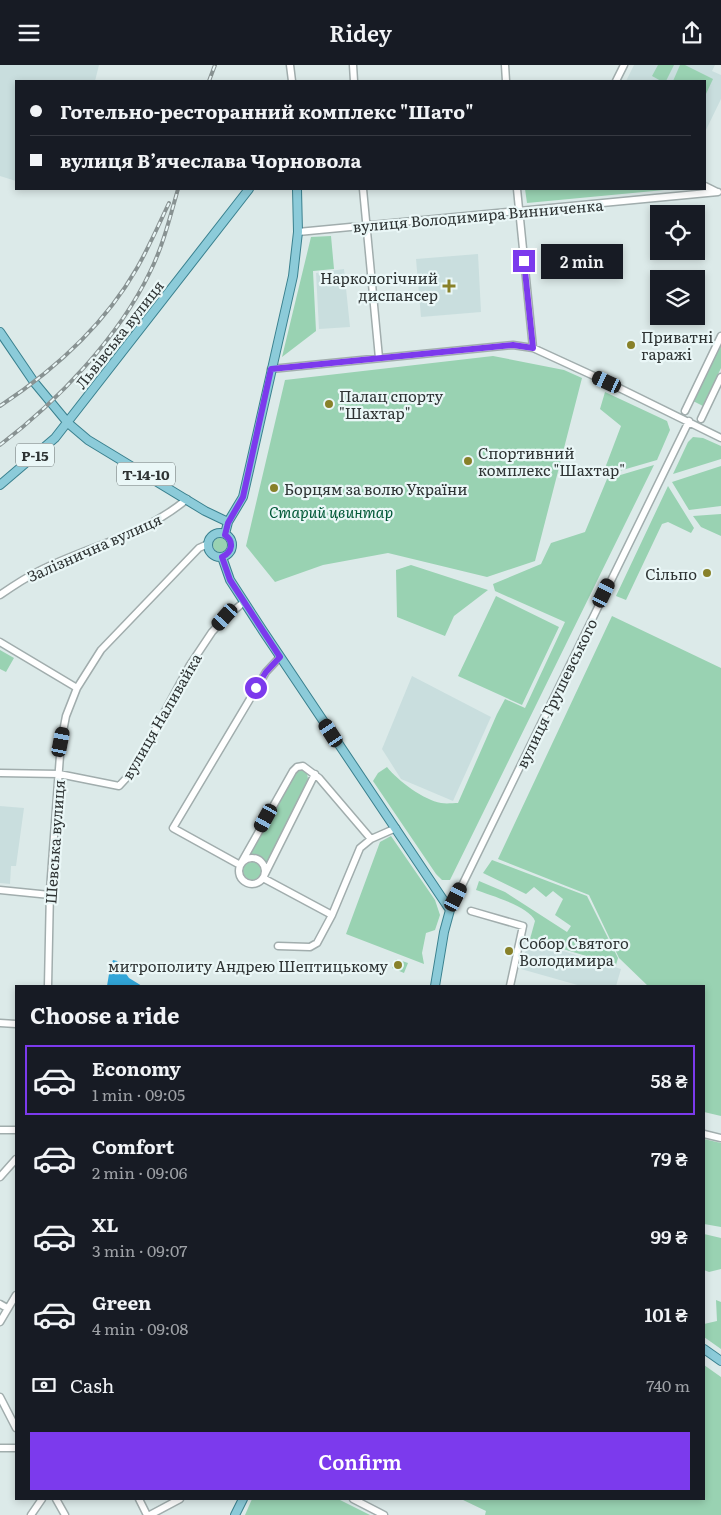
<!DOCTYPE html>
<html lang="en">
<head>
<meta charset="utf-8">
<style>
	:root { --surface:#171b24; --page:#242831; --text:#f1f3f6; --muted:#9ea1a6; --line:#363941; --accent:#7c3aed }
	body { margin:0; font-family:Literata,serif; background:var(--page); color:var(--text); height:100vh; display:flex; flex-direction:column; font-size:19px; white-space:nowrap }
	* { box-sizing:border-box; margin:0 }
	p { font-size:16px; color:var(--muted) }
	.icon { flex:none; width:28px; height:28px; fill:none; stroke:currentColor; stroke-width:2; stroke-linecap:round; stroke-linejoin:round }
	.map { position:relative; flex:1; overflow:hidden }
	.details { position:absolute; left:15px; top:920px; width:690px; height:515px; display:flex; flex-direction:column; background:var(--surface); border-radius:0px; box-shadow:0 2px 8px #0003 }
	.details>* { flex:none }
	.guide { position:absolute; left:15px; top:15px; width:691px; height:110px; border-radius:0px; box-shadow:0 2px 8px #0003; display:grid; align-content:center; height:110px; padding:0 15px; background:var(--surface) }
	.tools { position:absolute; left:650px; top:140px; display:grid; gap:10px }
	.tools a { display:grid; place-items:center; width:55px; height:55px; border-radius:0px; background:var(--surface); box-shadow:0 2px 8px #0003; font-size:25px }
	.end { position:absolute; width:22px; height:22px; margin:-11px; border:6px solid #7c3aed; background:#fff; box-shadow:0 0 0 2px #fff }
	.from { border-radius:50% }
	.bubble { position:absolute; height:35px; border-radius:0px; background:var(--surface); box-shadow:0 2px 8px #0003; font-size:16px; font-weight:600; line-height:35px; text-align:center }
	.car { position:absolute; width:15px; height:30px; margin:-15px -8px; border-radius:6px; box-shadow:0 0 4px 1px #0007; background:linear-gradient(#222 24%,#8ab4d8 0 40%,#222 0 76%,#8ab4d8 0 86%,#222 0) }
	.guide b { display:flex; align-items:center; gap:18px; height:48px; font-size:19px }
	.guide b+b { border-top:1px solid var(--line) }
	.guide i { width:12px; height:12px; background:var(--text) }
	ul { padding:0; list-style:none }
	li { display:flex; align-items:center; gap:15px; height:70px; margin:0 10px 8px; padding:0 5px; border:2px solid transparent; border-radius:0px }
	li div { flex:1 }
	li b { display:block; font-size:19px }
	li em { font-style:normal; font-weight:600 }
	li.on { border-color:var(--accent) }
	li>.icon { width:45px; height:45px; stroke-width:1.5 }
	h2 { padding:0 15px; font-size:22px; line-height:60px }
	.pay { display:flex; align-items:center; gap:12px; height:55px; padding:0 15px; font-size:19px }
	.pay p { margin-inline-start:auto }
	.primary-button { display:flex; gap:10px; margin-top:auto; padding:10px 15px }
	.primary-button a { flex:1; height:58px; border-radius:0px; background:var(--accent); color:#fff; font-size:20px; font-weight:600; line-height:58px; text-align:center }
	header { display:flex; justify-content:space-between; align-items:center; height:65px; padding:0 15px; background:var(--surface); font-size:22px; font-weight:600 }
	.map>svg:first-child { display:block }
</style>
</head>
<body>
<header><svg class="icon" aria-label="menu" viewBox="0 0 24 24"><path d="M4 6h16M4 12h16M4 18h16"/></svg>Ridey<svg class="icon" aria-label="share" viewBox="0 0 24 24"><path d="M12 15V3M7 8l5-5 5 5M5 13v7h14v-7"/></svg></header>
<div class="map">
<svg width="721" height="1450" viewBox="0 0 721 1450">
	<rect width="100%" height="100%" fill="#dceae9"/>
	<path fill="#c9dede" d="M0,0H99L95,16H16V116L0,111Z
		M634,0H715L712,6L721,10V34L705,67V16H626Z
		M478,189L481,247L421,252L416,194Z
		M344,204L350,262L319,264L316,208Z
		M412,611L491,652L453,736L401,714L382,684Z
		M0,741L24,743L16,801H11L10,819L0,818Z
		M528,875L621,904L616,921H581L521,904Z"/>
	<path fill="#99d2b2" d="M658,0H674L666,16H661L652,11Z
		M680,0H685L713,14L705,31V16H673Z
		M525,124H675L527,138Z
		M331,171L334,204L313,206L316,266L282,292L311,172Z
		M721,278V303L703,341L693,336Z
		M493,291L564,305L582,313L535,496L487,512L388,488L323,500L275,517L246,481L285,315Z
		M605,327L667,356L670,365L657,395L602,411L621,361L600,344Z
		M693,372L703,373L721,381V394L673,409L688,377Z
		M654,400L450,815H442L436,809L373,716L378,708L387,702C398,716 424,735 441,738C447,739 453,738 458,738L497,649L505,634L525,643L565,557L495,526L493,519L541,499L551,478L585,467L607,414Z
		M721,401V441L689,445L672,417Z
		M668,421L694,463L691,468L668,457L662,459L626,535L616,531Z
		M721,449V471L701,462L693,451Z
		M213 480a7 7 0 1 1 14 0a7 7 0 1 1-14 0Z
		M411,500L488,525L454,551L445,571L397,552L396,505Z
		M496,531L559,562L522,640L458,611Z
		M612,551L721,603V1051L704,1047V921H648L619,893L589,830L498,794Z
		M0,585L14,593L6,607L0,604Z
		M299,705H304L307,708L308,714L269,796L265,797L251,790L250,787L294,708Z
		M391,771L435,835L440,850L435,865L426,868L422,888L424,899L346,869L380,777Z
		M492,795L587,831L618,893L616,900L530,874L535,856C530,842 490,830 476,825L479,816L505,827L567,867L571,861L555,850L563,834L553,826L546,832L534,822L526,829L483,808Z
		M243 806a9 9 0 1 1 18 0a9 9 0 1 1-18 0Z
		M396,894L408,898L404,908L392,903Z
		M704,1074L721,1078V1162L704,1159Z
		M704,1169L721,1173V1204L709,1207L704,1205Z
		M716,1235L721,1237V1284L704,1272V1259L717,1256Z
		M704,1300L721,1312V1450H485L486,1446L461,1434H704Z
		M252,1434H338L370,1450H245Z"/>
	<path fill="#31a5d7" d="M113,895L117,896L129,913L142,921H107L110,903Z"/>
	<g fill="none" stroke-linecap="round" stroke-linejoin="round">
		<defs>
			<path id="minor" d="M290,0L292,16
				M353,0L354,16
				M505,0L506,16
				M616,16L624,0
				M705,121L717,127
				M363,124L379,293
				M517,124L533,283
				M298,167L718,127
				M271,304L513,280L533,283L607,317L721,373
				M685,346L721,271
				M701,354L721,312
				M0,530C13,521 25,513 39,506C90,480 142,472 187,434
				M0,577L77,623
				M280,592L266,607L173,763L240,800L293,706L297,702L303,701L319,713L371,774
				M0,708L59,709L119,721L132,707L190,600L212,567L225,553L244,537
				M315,709L263,813L332,850
				M239 806a13 13 0 1 1 26 0a13 13 0 1 1-26 0Z
				M0,825L50,830
				M450,845L689,356
				M471,846L523,861L510,921
				M278,881L310,882L317,878L332,850L360,783L371,774L396,763
				M48,921L50,825L61,677L66,651L77,623L101,585L199,483L208,479
				M0,958L16,959
				M0,1065H16
				M704,1069L721,1073
				M0,1112L16,1094
				M0,1239L7,1243
				M0,1257L16,1230
				M0,1332L16,1363
				M0,1383H16
				M56,1434L65,1450
				M139,1434L147,1450
				M353,1434L384,1450
				M31,1450L42,1434
				M150,1450L180,1434"/>
			<path id="major" d="M0,267L34,317L68,358L88,375L205,446L228,457
				M0,420L55,373L249,124
				M208 480a12 12 0 1 1 24 0a12 12 0 1 1-24 0Z
				M225,469L228,457L243,432L293,211L298,167L297,124
				M222,492L230,515L263,566L450,845L444,867L435,921
				M704,1284L721,1296
				M235,1450L243,1434"/>
		</defs>
		<use href="#minor" stroke="#a1adad" stroke-width="9"/>
		<use href="#major" stroke="#3a808e" stroke-width="10"/>
		<use href="#minor" stroke="#fff" stroke-width="6"/>
		<use href="#major" stroke="#8ccbd9" stroke-width="8"/>
		<defs>
			<path id="rail" d="M209,16L215,0
				M0,341C53,306 105,259 137,203C149,182 159,159 169,138
				M0,380C57,337 119,272 150,207C163,181 170,152 178,124"/>
		</defs>
		<use href="#rail" stroke="#889292" stroke-width="4"/>
		<use href="#rail" stroke="#eaf7f7" stroke-width="2" stroke-dasharray="5.5" stroke-linecap="butt"/>
	</g>
	<g fill="none" stroke-linecap="round" stroke-linejoin="round">
		<path stroke="#7c3aed" stroke-width="6" d="M256,623L266,607L280,592L230,515L222,492C233,487 234,476 225,470L228,458L243,432L271,304L513,280L533,283L524,196"/>
	</g>
	<g fill="#888129" stroke="#eaf7f7" stroke-width="2">
		<path d="M446.5 213.5h5v5h5v5h-5v5h-5v-5h-5v-5h5z"/>
		<circle cx="631" cy="280" r="5"/>
		<circle cx="329" cy="339" r="5"/>
		<circle cx="468" cy="396" r="5"/>
		<circle cx="274" cy="423" r="5"/>
		<circle cx="707" cy="508" r="5"/>
		<circle cx="509" cy="886" r="5"/>
		<circle cx="398" cy="900" r="5"/>
	</g>
	<g text-anchor="middle" dominant-baseline="central" stroke-width="4.5" stroke-linejoin="round" paint-order="stroke">
		<g fill="#eaf7f7" stroke="#666e6e" stroke-width="1">
			<rect x="16" y="378.5" width="38" height="23" rx="4"/>
			<rect x="117" y="397.5" width="58" height="23" rx="4"/>
		</g>
		<g font-size="14" font-weight="bold" fill="#2e3333">
			<text x="35" y="390">Р-15</text>
			<text x="146" y="409">Т-14-10</text>
		</g>
		<g font-size="15" fill="#2e3333" stroke="#eaf7f7">
			<text transform="translate(478 150) rotate(-5)">вулиця Володимира Винниченка</text>
			<text transform="translate(119 269) rotate(-52)">Львівська вулиця</text>
			<text transform="translate(94 482) rotate(-24)">Залізнична вулиця</text>
			<text transform="translate(556 628) rotate(-64)">вулиця Грушевського</text>
			<text transform="translate(161 651) rotate(-60)">вулиця Наливайка</text>
			<text transform="translate(54 777) rotate(-86)">Шевська вулиця</text>
		</g>
		<g font-size="15" fill="#2e3333" stroke="#eaf7f7" text-anchor="start">
			<text x="438" y="212" text-anchor="end">Наркологічний<tspan x="438" dy="17">диспансер</tspan></text>
			<text x="641" y="271">Приватні<tspan x="641" dy="17">гаражі</tspan></text>
			<text x="339" y="330">Палац спорту<tspan x="339" dy="17">"Шахтар"</tspan></text>
			<text x="478" y="387">Спортивний<tspan x="478" dy="17">комплекс "Шахтар"</tspan></text>
			<text x="284" y="423">Борцям за волю України</text>
			<text x="697" y="508" text-anchor="end">Сільпо</text>
			<text x="519" y="877">Собор Святого<tspan x="519" dy="17">Володимира</tspan></text>
			<text x="388" y="900" text-anchor="end">митрополиту Андрею Шептицькому</text>
		</g>
		<g font-size="15" font-style="italic" fill="#015837" stroke="#eaf7f7">
			<text x="331" y="446">Старий цвинтар</text>
		</g>
	</g>
</svg>
<div class="tools">
<a><svg class="icon" aria-label="locate" viewBox="0 0 24 24"><circle cx="12" cy="12" r="6"/><path d="M12 2v4M12 18v4M2 12h4M18 12h4"/></svg></a>
<a><svg class="icon" aria-label="layers" viewBox="0 0 24 24"><path d="M12 4l9 5-9 5-9-5zM3 14l9 5 9-5"/></svg></a>
</div>
<i class="end from" style="left:256px;top:623px"></i>
<i class="end" style="left:524px;top:196px"></i>
<div class="bubble" style="left:541px;top:179px;width:82px">2 min</div>
<i class="car" style="left:607px;top:317px;rotate:295deg"></i>
<i class="car" style="left:604px;top:528px;rotate:26deg"></i>
<i class="car" style="left:225px;top:552px;rotate:222deg"></i>
<i class="car" style="left:331px;top:668px;rotate:327deg"></i>
<i class="car" style="left:61px;top:677px;rotate:11deg"></i>
<i class="car" style="left:266px;top:753px;rotate:209deg"></i>
<i class="car" style="left:456px;top:832px;rotate:27deg"></i>
<div class="guide">
<b><i class="from"></i>Готельно-ресторанний комплекс &quot;Шато&quot;</b>
<b><i></i>вулиця Вʼячеслава Чорновола</b>
</div>
<section class="details">
<h2>Choose a ride</h2>
<ul>
<li class="on"><svg class="icon" aria-label="car" viewBox="0 0 24 24"><path d="M5 17H2v-5l4-1 3-4h7l3 4 3 1v5h-3M9 17h6M6 11h13"/><circle cx="7" cy="17" r="2"/><circle cx="17" cy="17" r="2"/></svg><div><b>Economy</b><p>1 min · 09:05</p></div><em>58 ₴</em></li>
<li><svg class="icon" aria-label="car" viewBox="0 0 24 24"><path d="M5 17H2v-5l4-1 3-4h7l3 4 3 1v5h-3M9 17h6M6 11h13"/><circle cx="7" cy="17" r="2"/><circle cx="17" cy="17" r="2"/></svg><div><b>Comfort</b><p>2 min · 09:06</p></div><em>79 ₴</em></li>
<li><svg class="icon" aria-label="car" viewBox="0 0 24 24"><path d="M5 17H2v-5l4-1 3-4h7l3 4 3 1v5h-3M9 17h6M6 11h13"/><circle cx="7" cy="17" r="2"/><circle cx="17" cy="17" r="2"/></svg><div><b>XL</b><p>3 min · 09:07</p></div><em>99 ₴</em></li>
<li><svg class="icon" aria-label="car" viewBox="0 0 24 24"><path d="M5 17H2v-5l4-1 3-4h7l3 4 3 1v5h-3M9 17h6M6 11h13"/><circle cx="7" cy="17" r="2"/><circle cx="17" cy="17" r="2"/></svg><div><b>Green</b><p>4 min · 09:08</p></div><em>101 ₴</em></li>
</ul>
<div class="pay"><svg class="icon" aria-label="cash" viewBox="0 0 24 24"><path d="M3 7h18v10H3z"/><circle cx="12" cy="12" r="2"/></svg>Cash<p>740 m</p></div>
<div class="primary-button"><a>Confirm</a></div>
</section>
</div>
</body>
</html>
